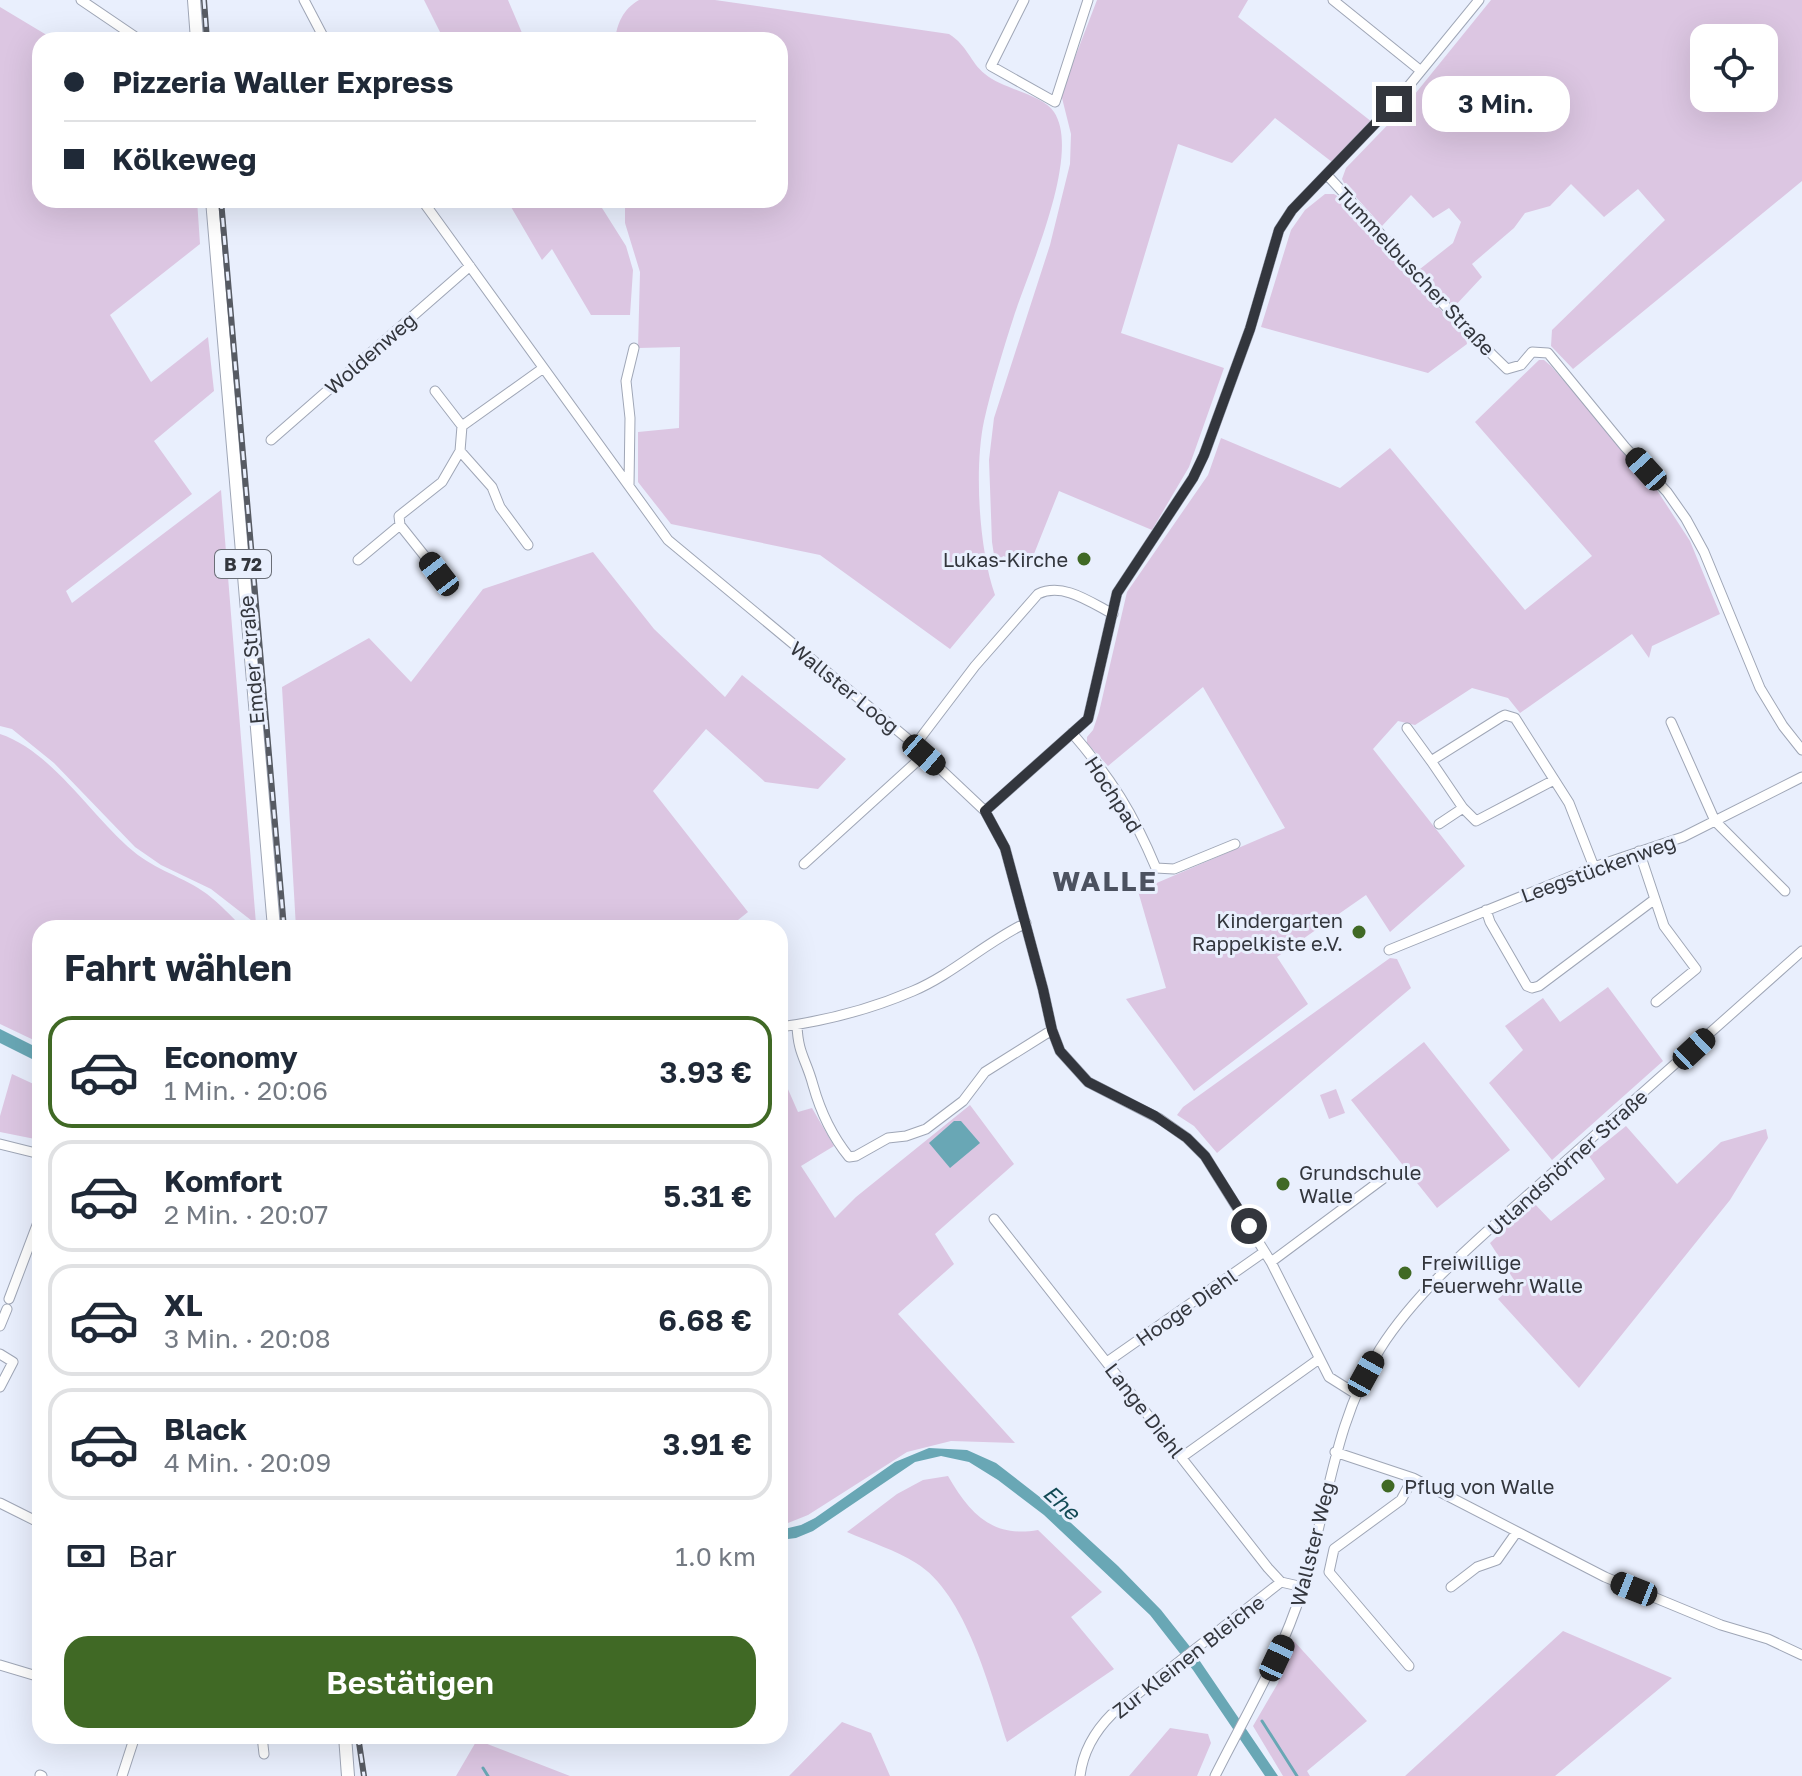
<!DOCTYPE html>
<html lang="de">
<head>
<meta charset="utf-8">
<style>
	:root { --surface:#fff; --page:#f6f6f7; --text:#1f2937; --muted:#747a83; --line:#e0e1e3; --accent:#406925 }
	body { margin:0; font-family:"Golos Text",sans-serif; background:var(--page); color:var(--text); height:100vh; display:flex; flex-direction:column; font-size:30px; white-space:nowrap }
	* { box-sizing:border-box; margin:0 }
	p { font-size:26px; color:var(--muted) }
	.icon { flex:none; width:44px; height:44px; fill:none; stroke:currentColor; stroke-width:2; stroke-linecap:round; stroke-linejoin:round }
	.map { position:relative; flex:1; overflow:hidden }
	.panel { position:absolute; left:32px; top:920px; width:756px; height:824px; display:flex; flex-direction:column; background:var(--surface); border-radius:24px; box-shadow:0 8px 32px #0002 }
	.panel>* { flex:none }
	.guide { position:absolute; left:32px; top:32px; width:756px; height:176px; border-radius:24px; box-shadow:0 8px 32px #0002; display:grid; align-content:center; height:176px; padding:0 32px; background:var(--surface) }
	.controls { position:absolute; left:1690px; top:24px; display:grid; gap:16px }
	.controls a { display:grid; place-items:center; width:88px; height:88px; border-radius:16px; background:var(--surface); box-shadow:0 8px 32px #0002; font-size:40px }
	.end { position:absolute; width:36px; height:36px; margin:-18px; border:10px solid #33363d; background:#fff; box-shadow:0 0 0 4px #fff }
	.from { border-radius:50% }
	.bubble { position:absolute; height:56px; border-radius:24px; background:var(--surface); box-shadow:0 8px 32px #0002; font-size:26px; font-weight:600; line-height:56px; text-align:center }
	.car { position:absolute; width:24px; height:48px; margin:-24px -12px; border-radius:10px; box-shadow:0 0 6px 2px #0007; background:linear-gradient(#222 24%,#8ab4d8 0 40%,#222 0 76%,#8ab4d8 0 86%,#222 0) }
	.guide b { display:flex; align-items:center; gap:28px; height:76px; font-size:30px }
	.guide b+b { border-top:2px solid var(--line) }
	.guide i { width:20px; height:20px; background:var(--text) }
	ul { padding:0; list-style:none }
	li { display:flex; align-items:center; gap:24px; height:112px; margin:0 16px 12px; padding:0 16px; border:4px solid var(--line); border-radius:24px }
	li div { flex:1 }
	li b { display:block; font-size:30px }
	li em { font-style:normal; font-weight:600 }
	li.on { border-color:var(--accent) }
	li>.icon { width:72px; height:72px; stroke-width:1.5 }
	h2 { padding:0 32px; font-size:36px; line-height:96px }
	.pay { display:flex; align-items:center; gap:20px; height:88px; padding:0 32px; font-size:30px }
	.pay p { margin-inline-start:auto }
	.cta { display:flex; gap:16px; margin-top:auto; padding:16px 32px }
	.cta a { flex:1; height:92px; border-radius:24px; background:var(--accent); color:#fff; font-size:32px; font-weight:600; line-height:92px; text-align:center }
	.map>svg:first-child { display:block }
</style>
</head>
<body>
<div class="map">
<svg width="1802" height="1776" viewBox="0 0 1802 1776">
	<rect width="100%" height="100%" fill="#e9effd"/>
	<path fill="#dcc6e2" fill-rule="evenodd" d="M424,0H508L525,40H444Z
		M639,0H715L949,34C968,46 970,62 985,74C1002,89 1042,94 1054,112C1082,154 1028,272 1014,316C1003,350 992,386 984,421C974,468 979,550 995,595L950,649L820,555L671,524L638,482V432L679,428L680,347L638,348L640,272L625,223V200H780V40H615C617,24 623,9 639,0Z
		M1097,0H1248L1238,17L1372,122L1332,162L1275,118L1232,163L1178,144L1121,333L1224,368L1189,467L1152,530L1059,491L1030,564L1003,556L996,568L992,542L989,460L994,418L1050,245L1070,164L1071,134L1061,94Z
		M1491,0H1802V181L1573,369L1551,346L1552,330L1665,220L1638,189L1604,217L1571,184L1550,206L1525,213L1514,228L1472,264L1482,277L1454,307L1420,269L1453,243L1461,222L1449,208L1433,218L1411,195L1382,226L1345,185L1342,179L1346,168L1402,110ZM1704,38H1764V98H1704Z
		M0,7L55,40H40V200H197L200,244L110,315L151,382L208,337L214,391L154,441L192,494L66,591L72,603L221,490L256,924L211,889L161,865L135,847L54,763L12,729L0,726Z
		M1325,194H1334L1342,199L1466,338L1467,344L1428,373L1261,327L1291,230L1305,210Z
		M507,200H597L626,246L633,270L630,315H591L552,249L542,260Z
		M1539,360H1544L1551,366L1651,481L1690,541L1720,614L1652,646L1649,658L1632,634L1520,713L1508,698L1472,688L1415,725L1398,721L1373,749L1465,866L1390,932L1366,895L1277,957L1308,1004L1194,1091L1126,999L1166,988L1138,891L1285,828L1203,687L1108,766L1087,743V737L1093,730L1099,712L1127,592L1208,475L1221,438L1340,488L1390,448L1525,610L1592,556L1475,422Z
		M593,552L654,629L725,697L742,675L846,759L818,789L765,782L706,729L653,791L748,912L728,928H296L282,687L369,638L411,682L483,589Z
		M0,734C52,751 92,817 133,851C155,870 184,877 207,894C220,904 232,917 243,928H40V1043L0,1024Z
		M1390,958L1397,959L1411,988L1217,1153L1194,1126L1177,1115L1183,1107Z
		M1608,987L1663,1061L1552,1160L1489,1083L1523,1050L1505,1026L1543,998L1560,1022Z
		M1424,1042L1510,1150L1437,1208L1351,1100Z
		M780,1071L798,1112L812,1108L834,1146L801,1166L835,1218L856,1197L970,1105L1014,1164L935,1234L954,1264L898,1314L1015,1443L951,1441L907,1452L808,1515L783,1525L780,1523Z
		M12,1074L40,1087V1140L0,1132V1116Z
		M1336,1089L1345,1113L1329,1119L1320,1095Z
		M1626,1126L1677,1184L1721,1142L1766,1129L1768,1138L1730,1200L1579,1388L1498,1299L1516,1283L1490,1243L1533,1202L1551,1221L1605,1179L1589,1156Z
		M948,1476C970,1514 992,1538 1038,1530L1102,1592L1071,1617L1114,1669L1007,1742C990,1690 966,1593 916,1563C895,1550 870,1542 847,1532L897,1494L923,1480Z
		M1563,1631L1672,1678L1555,1776H1405Z
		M1292,1639L1367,1721L1307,1771L1310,1776H1283L1253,1726L1278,1683Z
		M842,1722L871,1733L890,1776H789Z
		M1170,1728L1208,1734L1211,1743L1197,1776H1129Z
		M477,1740L570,1776H456Z"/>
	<path fill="#69a7b5" d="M0,1029L40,1049V1063L0,1043Z
		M954,1121H961L980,1143L950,1168L929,1143Z
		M929,1448L967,1450L996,1463L1059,1512L1118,1566L1161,1610L1191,1648L1278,1776H1265L1193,1670L1150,1615L1044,1515L998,1480L969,1462L941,1456L915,1462L813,1531L796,1538L780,1540V1530L801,1525L815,1518L895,1462Z"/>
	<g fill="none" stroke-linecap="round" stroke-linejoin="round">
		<path stroke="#69a7b5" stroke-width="3" d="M1262,1721L1297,1776
			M483,1768L488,1776"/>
		<defs>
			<path id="minor" d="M81,0L140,40
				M304,0L325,40
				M1024,0L991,66L1055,102L1088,0
				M1333,0L1421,71
				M1327,175C1387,239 1443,308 1507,369L1521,365L1532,352L1548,353L1625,447L1667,492L1686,519L1704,552L1760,688L1783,726L1802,750
				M422,200L668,540L915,745L985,811L1005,848L1043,989L1052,1030L1060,1051L1088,1082L1160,1119L1187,1138L1205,1156L1271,1262L1329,1377L1356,1394
				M435,391L462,426
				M271,440L470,266
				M460,451L492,487L500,507L528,545
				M629,485L630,418L626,381L634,348
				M400,525L439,574
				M358,560L400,525L399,516L442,482L460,451L462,426L542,369
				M1671,722L1715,821L1785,891
				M1407,728L1431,761
				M1072,733C1111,778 1133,813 1156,868L1174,869L1235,844
				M915,745L975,666L1038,594C1063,582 1090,602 1113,614
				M1554,780L1476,821L1463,808L1431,761L1501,717L1505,715L1515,718L1569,803L1594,867
				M985,811L1088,719L1117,593L1193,478L1204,455L1250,329L1279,230L1292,210L1394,104L1479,0
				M1439,824L1463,808
				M1639,851L1664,926L1696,969L1656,1002
				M804,864L924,755
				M1486,910L1490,922L1527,986L1532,988L1539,986L1655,899
				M1389,950L1594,867L1683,837L1802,777
				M797,1025C798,1054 806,1059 813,1085C820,1110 832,1136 849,1157L856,1156L888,1138L906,1136L926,1129L963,1101L985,1072L1052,1030
				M780,1027C825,1021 871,1009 913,991C953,974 986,942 1026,923
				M0,1144L40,1154
				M994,1219L1268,1568L1281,1582L1303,1587
				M1271,1262L1384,1178
				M9,1299L40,1217
				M0,1326L7,1309
				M0,1354L13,1362L0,1387
				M1107,1362L1264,1252
				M1335,1452L1413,1478L1605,1577L1721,1625L1768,1639L1802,1655
				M1182,1457L1319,1359
				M0,1503L40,1523
				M1451,1587L1477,1567L1497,1560L1516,1533
				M0,1665L40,1677
				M1409,1666L1329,1572L1334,1549L1401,1500L1413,1478
				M262,1736L264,1754
				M40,1775L42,1776
				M122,1776L135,1736
				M1080,1776C1083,1751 1094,1732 1112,1714L1281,1582
				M1215,1776C1246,1714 1281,1657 1302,1590C1328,1509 1333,1423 1380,1349C1421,1284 1492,1228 1549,1176C1633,1101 1718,1026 1802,951"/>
			<path id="major" d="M194,0L197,40
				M212,200L274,928
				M345,1736L348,1776"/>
		</defs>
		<use href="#minor" stroke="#9fa6b6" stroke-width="11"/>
		<use href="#major" stroke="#9fa6b6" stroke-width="14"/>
		<use href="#minor" stroke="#fff" stroke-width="9"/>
		<use href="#major" stroke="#fff" stroke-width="12"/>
		<defs>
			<path id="rail" d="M204,0L207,40
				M221,200L284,928
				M358,1736L364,1776"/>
		</defs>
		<use href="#rail" stroke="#575b63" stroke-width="6"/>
		<use href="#rail" stroke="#e9effd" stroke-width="3" stroke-dasharray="9" stroke-linecap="butt"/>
	</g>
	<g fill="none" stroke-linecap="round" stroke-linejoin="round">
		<path stroke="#33363d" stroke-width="10" d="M1249,1226L1205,1156L1187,1138L1155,1116L1088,1082L1060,1051L1052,1030L1043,989L1005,848L985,811L1088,719L1117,593L1193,478L1204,455L1250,329L1279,230L1292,210L1394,104"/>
	</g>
	<g fill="#406925" stroke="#e9effd" stroke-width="3">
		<circle cx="1084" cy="559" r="8"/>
		<circle cx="1359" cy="932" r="8"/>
		<circle cx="1283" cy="1184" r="8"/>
		<circle cx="1405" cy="1273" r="8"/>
		<circle cx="1388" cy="1486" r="8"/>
	</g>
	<g text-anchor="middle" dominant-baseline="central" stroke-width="6" stroke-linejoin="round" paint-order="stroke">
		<rect fill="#e9effd" stroke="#6a6e77" stroke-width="2" x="215" y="550" width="56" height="28" rx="6"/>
		<g font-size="18" font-weight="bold" fill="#33363d">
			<text x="243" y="564">B 72</text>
		</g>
		<g font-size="20" fill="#33363d" stroke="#e9effd">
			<text transform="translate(1416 271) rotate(47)">Tummelbuscher Straße</text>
			<text transform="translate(370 353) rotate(-41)">Woldenweg</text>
			<text transform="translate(251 660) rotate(-95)">Emder Straße</text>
			<text transform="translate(845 687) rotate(39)">Wallster Loog</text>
			<text transform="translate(1114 794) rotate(57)">Hochpad</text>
			<text transform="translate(1598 868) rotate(-20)">Leegstückenweg</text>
			<text transform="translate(1567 1162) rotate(-42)">Utlandshörner Straße</text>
			<text transform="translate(1186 1307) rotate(-35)">Hooge Diehl</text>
			<text transform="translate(1145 1410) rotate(52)">Lange Diehl</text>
			<text transform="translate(1312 1544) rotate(-76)">Wallster Weg</text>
			<text transform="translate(1188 1656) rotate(-38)">Zur Kleinen Bleiche</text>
		</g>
		<g font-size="20" fill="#33363d" stroke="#e9effd" text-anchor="start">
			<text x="1068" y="559" text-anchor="end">Lukas-Kirche</text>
			<text x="1343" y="920" text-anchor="end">Kindergarten<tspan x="1343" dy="23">Rappelkiste e.V.</tspan></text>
			<text x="1299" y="1172">Grundschule<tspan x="1299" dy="23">Walle</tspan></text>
			<text x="1421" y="1262">Freiwillige<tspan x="1421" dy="23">Feuerwehr Walle</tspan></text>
			<text x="1404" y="1486">Pflug von Walle</text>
		</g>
		<g font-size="22" font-style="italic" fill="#134a55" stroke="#e9effd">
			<text transform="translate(1062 1502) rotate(42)">Ehe</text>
		</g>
		<g font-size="28" font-weight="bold" letter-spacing="2" fill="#4c5260" stroke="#e9effd">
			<text x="1105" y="880">WALLE</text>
		</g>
	</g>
</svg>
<div class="controls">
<a><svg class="icon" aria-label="locate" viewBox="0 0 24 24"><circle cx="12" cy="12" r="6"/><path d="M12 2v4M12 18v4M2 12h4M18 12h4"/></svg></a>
</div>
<i class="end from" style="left:1249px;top:1226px"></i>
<i class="end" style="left:1394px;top:104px"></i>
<div class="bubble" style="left:1422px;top:76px;width:148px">3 Min.</div>
<i class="car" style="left:1646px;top:469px;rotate:318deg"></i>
<i class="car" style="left:439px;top:574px;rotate:322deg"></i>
<i class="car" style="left:924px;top:755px;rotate:131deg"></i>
<i class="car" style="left:1694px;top:1049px;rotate:47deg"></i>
<i class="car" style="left:1366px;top:1374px;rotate:29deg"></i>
<i class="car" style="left:1634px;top:1589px;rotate:292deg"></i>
<i class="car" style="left:1277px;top:1658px;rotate:25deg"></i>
<div class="guide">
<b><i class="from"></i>Pizzeria Waller Express</b>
<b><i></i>Kölkeweg</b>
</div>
<section class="panel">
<h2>Fahrt wählen</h2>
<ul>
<li class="on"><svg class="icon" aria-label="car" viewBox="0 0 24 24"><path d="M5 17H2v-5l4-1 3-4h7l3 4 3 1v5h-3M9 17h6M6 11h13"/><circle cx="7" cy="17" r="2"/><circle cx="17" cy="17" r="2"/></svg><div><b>Economy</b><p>1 Min. · 20:06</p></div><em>3.93 €</em></li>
<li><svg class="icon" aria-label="car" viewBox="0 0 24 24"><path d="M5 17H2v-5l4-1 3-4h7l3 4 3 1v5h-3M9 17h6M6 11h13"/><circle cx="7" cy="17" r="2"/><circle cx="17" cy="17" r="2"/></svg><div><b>Komfort</b><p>2 Min. · 20:07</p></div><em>5.31 €</em></li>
<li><svg class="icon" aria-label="car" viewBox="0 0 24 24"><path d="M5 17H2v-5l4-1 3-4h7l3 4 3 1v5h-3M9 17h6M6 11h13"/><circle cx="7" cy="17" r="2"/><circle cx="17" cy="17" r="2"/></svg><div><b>XL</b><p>3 Min. · 20:08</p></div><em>6.68 €</em></li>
<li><svg class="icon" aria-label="car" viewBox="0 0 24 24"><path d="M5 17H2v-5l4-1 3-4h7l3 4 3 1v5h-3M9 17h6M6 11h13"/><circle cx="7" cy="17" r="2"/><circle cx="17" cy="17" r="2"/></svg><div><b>Black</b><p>4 Min. · 20:09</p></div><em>3.91 €</em></li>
</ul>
<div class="pay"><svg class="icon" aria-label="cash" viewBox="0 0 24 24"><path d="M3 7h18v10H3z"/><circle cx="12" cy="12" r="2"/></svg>Bar<p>1.0 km</p></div>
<div class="cta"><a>Bestätigen</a></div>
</section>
</div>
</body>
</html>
